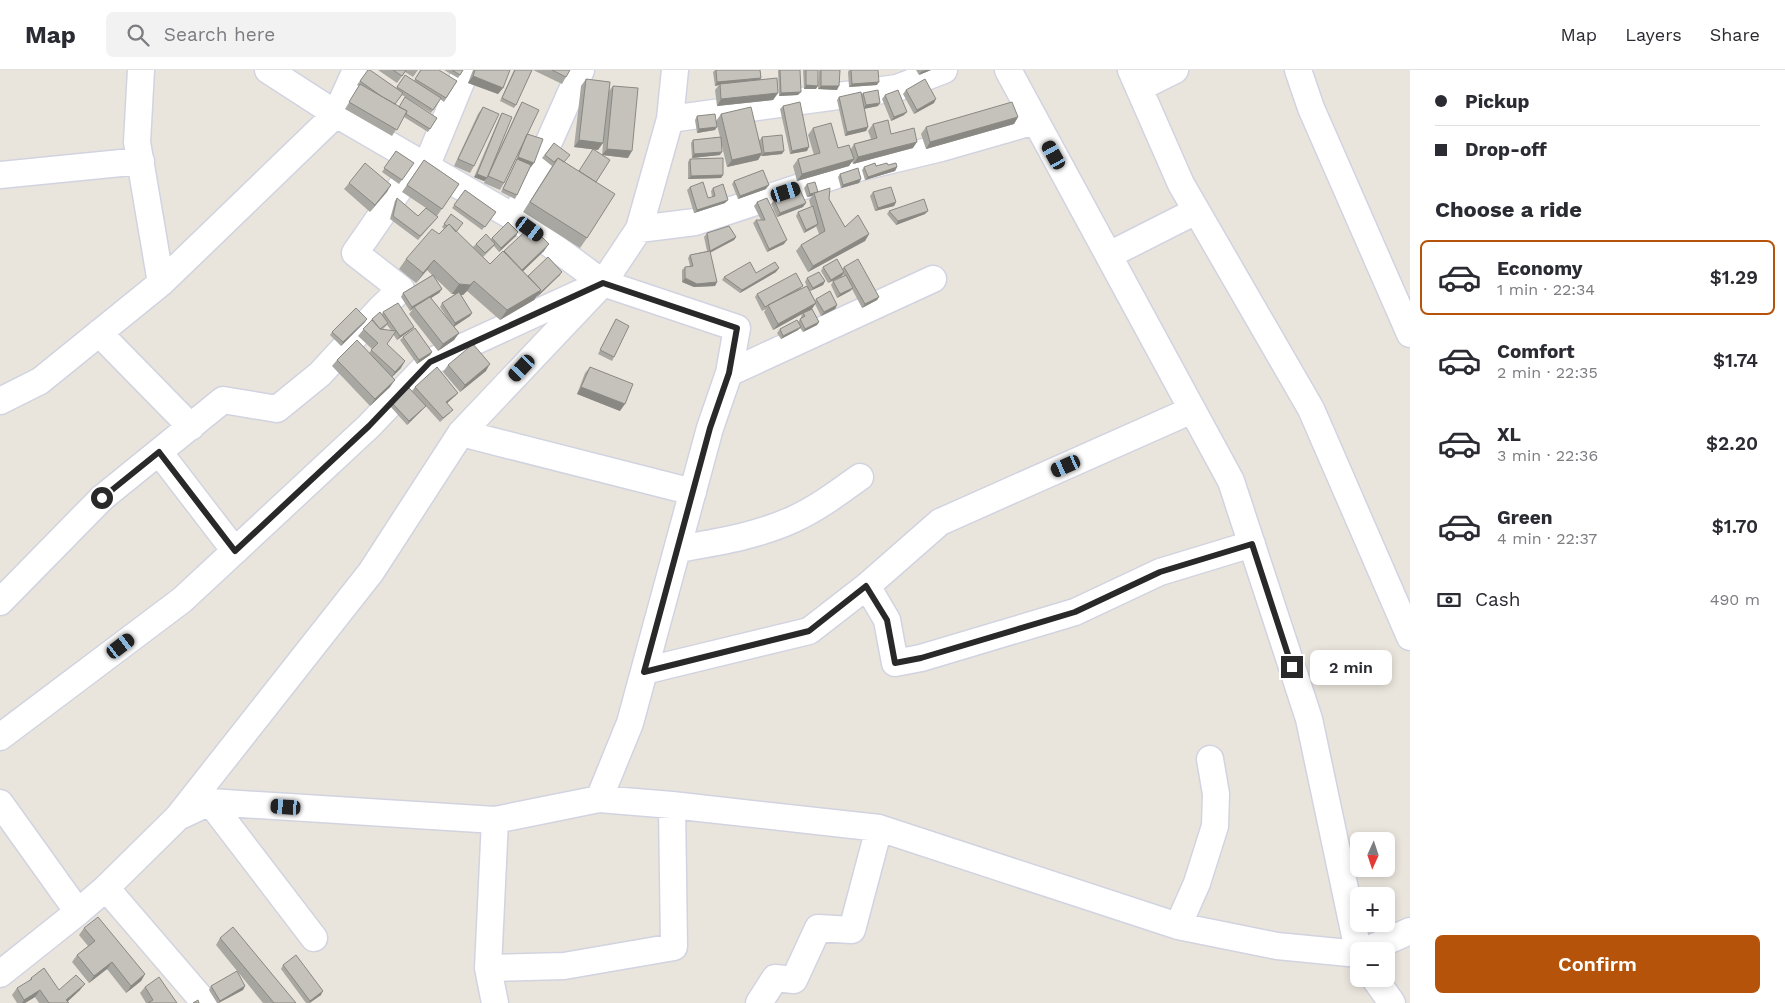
<!DOCTYPE html>
<html lang="en">
<head>
<meta charset="utf-8">
<style>
	:root { --surface:#fff; --page:#f2f2f3; --text:#2b2b33; --muted:#7c7c81; --line:#e1e1e2; --accent:#b45309 }
	body { margin:0; font-family:"Work Sans",sans-serif; background:var(--page); color:var(--text); height:100vh; display:flex; flex-direction:column; font-size:19px; white-space:nowrap }
	* { box-sizing:border-box; margin:0 }
	p { font-size:16px; color:var(--muted) }
	.icon { flex:none; width:28px; height:28px; fill:none; stroke:currentColor; stroke-width:2; stroke-linecap:round; stroke-linejoin:round }
	.map { position:relative; flex:1; overflow:hidden }
	.drawer { display:flex; flex-direction:column; background:var(--surface); width:375px }
	.drawer>* { flex:none }
	.guide { display:grid; align-content:center; height:110px; padding:0 25px; background:var(--surface) }
	.needle { width:32px; rotate:183deg }
	.tools { position:absolute; left:1350px; top:762px; display:grid; gap:10px }
	.tools a { display:grid; place-items:center; width:45px; height:45px; border-radius:8px; background:var(--surface); box-shadow:0 2px 8px #0003; font-size:25px }
	.end { position:absolute; width:22px; height:22px; margin:-11px; border:6px solid #292929; background:#fff; box-shadow:0 0 0 2px #fff }
	.from { border-radius:50% }
	.bubble { position:absolute; height:35px; border-radius:8px; background:var(--surface); box-shadow:0 2px 8px #0003; font-size:16px; font-weight:600; line-height:35px; text-align:center }
	.car { position:absolute; width:15px; height:30px; margin:-15px -8px; border-radius:6px; box-shadow:0 0 4px 1px #0007; background:linear-gradient(#222 24%,#8ab4d8 0 40%,#222 0 76%,#8ab4d8 0 86%,#222 0) }
	.guide b { display:flex; align-items:center; gap:18px; height:48px; font-size:19px }
	.guide b+b { border-top:1px solid var(--line) }
	.guide i { width:12px; height:12px; background:var(--text) }
	ul { padding:0; list-style:none }
	li { display:flex; align-items:center; gap:15px; height:75px; margin:0 10px 8px; padding:0 15px; border:2px solid transparent; border-radius:8px }
	li div { flex:1 }
	li b { display:block; font-size:19px }
	li em { font-style:normal; font-weight:600 }
	li.selected { border-color:var(--accent) }
	li>.icon { width:45px; height:45px; stroke-width:1.5 }
	h2 { padding:0 25px; font-size:22px; line-height:60px }
	.pay { display:flex; align-items:center; gap:12px; height:55px; padding:0 25px; font-size:19px }
	.pay p { margin-inline-start:auto }
	.action { display:flex; gap:10px; margin-top:auto; padding:10px 25px }
	.action a { flex:1; height:58px; border-radius:8px; background:var(--accent); color:#fff; font-size:20px; font-weight:600; line-height:58px; text-align:center }
	header { display:flex; align-items:center; gap:30px; box-sizing:border-box; height:70px; padding:0 25px; background:var(--surface); border-bottom:1px solid var(--line) }
	header strong { font-size:24px }
	nav { display:flex; gap:28px; margin-inline-start:auto; font-size:18px }
	.search { width:350px; height:45px; background:var(--page); display:flex; align-items:center; gap:12px; box-sizing:border-box; padding:0 18px; border-radius:8px; color:var(--muted); font-size:19px }
	main { display:flex; flex:1; min-height:0 }
	.map>svg:first-child { display:block }
</style>
</head>
<body>
<header>
<strong>Map</strong>
<div class="search"><svg class="icon" aria-label="search" viewBox="0 0 24 24"><circle cx="10" cy="10" r="6"/><path d="M15 15l6 6"/></svg>Search here</div>
<nav><a>Map</a><a>Layers</a><a>Share</a></nav>
</header>
<main>
<div class="map">
<svg width="1410" height="933" viewBox="0 0 1410 933">
	<rect width="100%" height="100%" fill="#eae5dc"/>
	<g fill="none" stroke-linecap="round" stroke-linejoin="round">
		<defs>
			<path id="minor" d="M141,0L137,72L161,213
				M268,0L336,44L515,148L603,213L737,258L729,303L710,358L630,653L599,729
				M1008,0L1231,411L1309,649L1359,885
				M1131,0L1181,114L1311,339L1410,567
				M1298,0L1311,38L1410,264
				M1139,18L1175,0
				M670,49L897,18L944,0
				M426,97L466,0
				M0,105L141,91
				M515,148L581,0
				M639,159L695,152L858,98L941,78L1035,51
				M1109,185L1196,141
				M99,263L191,357
				M729,303L933,209
				M0,331L40,311L161,213L336,44L356,0
				M461,363L693,422
				M159,382L235,481
				M678,479C718,472 757,466 794,449C818,438 839,422 860,407
				M867,516L887,550L895,593L921,588L1075,542L1160,502L1252,474
				M0,532L102,428L223,330L277,339L320,304L380,239L401,219L355,183L418,92
				M644,601L809,561L867,516L940,452L1192,340
				M0,667L182,530L369,356L430,292L591,218
				M210,732L314,868
				M0,733L78,842
				M178,747L210,732L495,750L599,729L672,735L879,758L1178,856L1277,876L1359,884
				M106,818L205,933
				M1178,856L1197,813L1215,756L1216,724L1210,689
				M1365,881L1410,861
				M488,898L564,896L674,877L672,735
				M0,904L78,842L106,818L178,747L371,502L461,363L603,213L639,159L670,49L675,0
				M1375,909L1392,933
				M495,933L488,898L495,750
				M759,933L775,908L794,910L818,858L852,860L879,758"/>
		</defs>
		<use href="#minor" stroke="#d1d3e0" stroke-width="29"/>
		<use href="#minor" stroke="#fff" stroke-width="26"/>
	</g>
	<path fill="#a9a7a1" fill-rule="evenodd" d="M368,0L396,18L405,5L414,11L420,0L457,11L444,32L440,29L431,43L402,25L395,34L399,37L437,48L428,62L404,47L392,66L345,39L359,16L357,15Z
		M378,0H418L413,7L405,2L397,13Z
		M444,0H463L458,8Z
		M473,0H510L503,18L498,24L468,13Z
		M514,0H532L516,35L514,38L500,31Z
		M533,0H570L562,14Z
		M715,0H760L761,8L760,10L778,23L773,30L717,36L715,20L719,15L715,16L713,2Z
		M778,0H800L798,25L779,26Z
		M803,0H818L816,19H804Z
		M819,0H840L837,20L818,19Z
		M849,0H878L877,15L849,17L848,2Z
		M916,0H931L919,5Z
		M586,9L609,21L613,16L628,88L602,85L596,112L587,168L580,178L523,142L552,96L542,88L554,73L565,92L578,101L602,85L605,53L598,80L574,77L581,16Z
		M906,20L934,33L914,44L903,24Z
		M863,23L878,36L864,39L868,57L866,61L845,66L837,30L839,27L861,25Z
		M885,25L904,45L891,51L882,29Z
		M522,32L527,64L531,97V96L517,125L515,129L501,122L516,91L520,79L504,113L500,120L484,113L485,110L484,111L474,107L500,46L502,43L492,95L518,39Z
		M783,36L807,81L790,84L780,39Z
		M483,37L474,96L470,103L454,96L478,44Z
		M721,44L760,70L762,67L782,84L761,86V85L758,90L727,97L721,72L720,85L692,88L691,73L693,70L720,67L716,51Z
		M697,46L715,60L697,63L695,50Z
		M1018,47L1014,54L926,79L921,64L926,57Z
		M873,54L891,64L913,78L853,94L852,91L849,96L797,111L793,96L798,89L814,85L808,65L813,58L838,78L851,79L854,74L871,69L868,61Z
		M396,81L414,93L399,114L382,102Z
		M690,89L723,105L721,108L688,109V92Z
		M424,90L459,114L437,146L431,141L438,147L418,170L390,149L395,131L397,128L418,146L426,138L402,122Z
		M888,95L897,97L895,101L865,110L862,100L864,97Z
		M840,104L861,109L859,113L841,118L838,107Z
		M734,111L766,119L738,129L732,114Z
		M349,113L391,115L370,142L344,119Z
		M807,114L829,129L845,157L869,164L865,171L808,202L796,181L801,175L819,164L816,156L815,157L804,163L796,146L798,142L811,137L809,130L812,126L807,127L804,118Z
		M690,117L708,128L712,127L711,121L713,118L725,133L694,143L687,120Z
		M465,120L496,142L482,160L452,138Z
		M873,122L896,132L894,136L875,141L870,126Z
		M774,130L803,137L777,147L771,134Z
		M757,132L784,174L767,182L753,153L756,150H761L754,136Z
		M889,141L925,144L896,155L887,144Z
		M451,144L456,162L473,177L476,174L491,169L508,152L516,166L499,182L494,176L483,187L490,194L503,181H544L523,201L528,206L560,205L537,227V226L534,230L500,250L467,221L463,225H461L472,243L470,246L454,257L459,263L454,270L438,281L409,244L413,239L410,241L401,227L403,223L432,205L427,200L416,213L399,199L406,189L439,164L444,159L442,157ZM434,207L452,224H455L442,233L440,237L450,252L431,228L439,223L442,219Z
		M707,163L736,167L734,170L710,183L717,212L715,216L694,217L682,212V200L685,197L690,196L688,188L690,185L707,181L704,167Z
		M823,197L842,199L844,197L879,227L877,230L862,238L852,219L850,221L837,228L831,215L833,211L844,206L843,204L842,206L828,213L821,201Z
		M776,202L740,223L722,210L724,207L756,203Z
		M807,208L825,211L823,215L810,221L815,231L816,229L837,235L835,239L821,246L815,234L812,239L819,252L817,255L803,262L800,258L798,260L781,269L777,263L780,259L798,252L801,248V247L802,244L773,260L764,242L766,239L762,241L755,227L757,224L802,218L807,216L805,212Z
		M383,242L414,257L397,270L393,264L387,274L401,298L392,307L390,317L370,336L332,296L337,290L369,283L372,279L358,266L372,249L382,244ZM387,255L391,260H382Z
		M616,249L614,287L612,291L598,284Z
		M365,252L341,276L330,265L332,262Z
		M403,267L432,282L430,285L417,294L400,270Z
		M448,295L486,301L460,322L443,302Z
		M590,297L620,341L577,324L585,303Z
		M415,317L458,323L455,326L447,333L450,343L440,352L412,321Z
		M392,333L423,339L407,355L390,336Z
		M84,858L145,904L141,911L126,923L107,899L89,913L72,892L77,885L88,876L79,865Z
		M220,868L296,933H263L216,875Z
		M283,895L321,925L310,933H306L281,899Z
		M31,908L59,920H80L68,931L69,933H39L35,927L25,933H17L12,925L17,918L28,912Z
		M211,916H245L243,920L219,933H217L209,920Z
		M145,917L177,933H146L140,923Z"/>
	<path fill="#8a8883" d="M926,0H931L919,5L921,2Z
		M473,6L503,18L498,24L468,13Z
		M761,8L759,12L720,14L719,15L715,16L717,12Z
		M879,12L877,15L849,17L852,14Z
		M806,15L818,16L816,19H804Z
		M821,16H839L837,20L818,19Z
		M801,22L798,25L779,26L781,23Z
		M778,23L773,30L717,36L721,29Z
		M936,29L934,33L914,44L917,40Z
		M880,33L878,36L863,39L866,35Z
		M907,42L904,45L891,51L894,47Z
		M1018,47L1014,54L926,79L930,72Z
		M717,57L715,60L697,63L699,59Z
		M868,57L866,61L845,66L847,62Z
		M579,70L603,73L598,80L574,77Z
		M917,72L913,78L853,94L858,87Z
		M809,77L807,81L790,84L792,81Z
		M607,79L632,81L628,88L602,85Z
		M784,81L782,84L761,86L764,83Z
		M722,82L720,85L692,88L694,84Z
		M762,83L758,90L727,97L732,90Z
		M518,87L534,93L531,97L516,91Z
		M854,89L849,96L797,111L802,104Z
		M897,97L895,101L865,110L868,107Z
		M477,104L487,108L484,111L474,107Z
		M723,105L721,108L688,109L691,106Z
		M861,109L859,113L841,118L843,115Z
		M391,115L387,122L370,142L375,135Z
		M769,115L766,119L738,129L740,126Z
		M814,123L812,126L807,127L810,124Z
		M728,130L725,133L694,143L697,140Z
		M896,132L894,136L875,141L878,138Z
		M806,133L803,137L777,147L780,143Z
		M928,141L925,144L896,155L898,151Z
		M818,154L815,157L804,163L806,160Z
		M518,162L516,166L499,182L501,178Z
		M869,164L865,171L808,202L813,196Z
		M736,167L734,170L707,184L710,181Z
		M787,170L784,174L767,182L769,179Z
		M549,174L544,181L517,207L521,200Z
		M434,190L427,200L416,213L423,203Z
		M779,198L776,202L740,223L742,220Z
		M562,202L560,205L537,227L539,224Z
		M844,202L842,206L828,213L831,210Z
		M685,208L717,212L715,216L694,217L682,212Z
		M474,211L467,221L463,225L452,224L459,214Z
		M825,211L823,215L810,221L813,218Z
		M853,218L850,221L837,228L840,224Z
		M442,219L439,223L415,238L414,237L410,241L412,237Z
		M541,220L534,230L500,250L507,240Z
		M879,227L877,230L862,238L865,234Z
		M816,233L811,240L803,243L802,244L773,260L778,254Z
		M837,235L835,239L821,246L824,242Z
		M472,243L470,246L453,257L455,253Z
		M367,249L365,252L341,276L343,272Z
		M819,252L817,255L803,262L805,259Z
		M414,257L411,260L397,270L400,266Z
		M801,257L798,260L781,269L783,266Z
		M459,263L454,270L438,281L443,274Z
		M432,282L430,285L417,294L419,290Z
		M405,291L401,298L390,309L395,302Z
		M490,294L486,301L460,322L465,315Z
		M395,310L390,317L370,336L375,329Z
		M581,317L625,334L620,341L577,324Z
		M458,323L455,326L444,336L446,332Z
		M426,336L407,355L409,351Z
		M112,892L107,899L89,913L94,906Z
		M145,904L141,911L126,923L131,916Z
		M85,914L80,920L66,933V930Z
		M245,916L243,920L218,933L220,931Z
		M40,920L35,927L25,933H22L24,930Z
		M323,921L321,925L309,933L310,931Z"/>
	<path fill="#c5c2bb" stroke="#8a8883" d="M368,0H370L403,23L395,34L381,26L360,11Z
		M393,0H406L402,6Z
		M421,0H439L457,11L446,28L415,9Z
		M452,0H463L460,5Z
		M475,0H510L503,18L473,6Z
		M515,0H532L516,35L502,28Z
		M552,0H570L566,7Z
		M716,0H760L761,8L717,12Z
		M780,0H800L801,22L781,23Z
		M806,0H818V16L806,15Z
		M821,0H840L839,16H821Z
		M851,0H878L879,12L852,14Z
		M405,5L441,28L433,40L397,17Z
		M777,8L778,23L721,29L720,14Z
		M586,9L610,12L603,73L579,70Z
		M925,9L936,29L917,40L906,20Z
		M360,14L407,41L397,60L349,32Z
		M613,16L638,18L632,81L607,79Z
		M878,20L880,33L866,35L863,23Z
		M898,20L907,42L894,47L885,25Z
		M861,22L868,57L847,62L839,27Z
		M405,27L437,48L430,59L406,44L407,41L399,37Z
		M522,32L539,40L504,113L488,106Z
		M800,32L809,77L792,81L783,36Z
		M1012,32L1018,47L930,72L926,57Z
		M483,37L499,44L474,96L458,89Z
		M751,37L762,83L732,90L721,44Z
		M502,43L512,47L487,108L477,104Z
		M715,44L717,57L699,59L697,46Z
		M888,50L891,64L914,58L917,72L858,87L854,74L877,68L873,54Z
		M831,53L838,78L849,75L854,89L802,104L798,89L820,83L813,58Z
		M527,64L543,69L534,93L518,87Z
		M782,65L784,81L764,83L762,67Z
		M721,67L722,82L694,84L693,70Z
		M554,73L570,85L564,92L558,88L554,92L545,85Z
		M593,79L610,90L596,112L579,101Z
		M396,81L414,93L402,110L384,98Z
		M558,88L615,124L587,168L530,132Z
		M723,88V105L691,106L690,89Z
		M517,89L531,95L517,125L503,119Z
		M424,90L459,114L442,139L407,115Z
		M365,93L391,115L375,135L349,113Z
		M875,93L876,96L887,93L888,95L896,93L897,97L868,107L864,97Z
		M858,98L861,109L843,115L840,104Z
		M763,100L769,115L740,126L734,111Z
		M703,112L708,128L715,126L713,118L723,114L728,130L697,140L690,117Z
		M815,112L818,122L810,124L807,114Z
		M891,117L896,132L878,138L873,122Z
		M830,118L829,129L845,157L858,145L869,164L813,196L801,175L825,161L814,123Z
		M465,120L496,142L485,157L454,135Z
		M800,120L806,133L780,143L774,130Z
		M397,128L418,146L426,138L438,147L420,166L393,146Z
		M767,128L787,170L769,179L756,150H765L757,132Z
		M924,129L928,141L898,151L889,141Z
		M813,136L818,154L806,160L798,142Z
		M451,144L463,153L456,162L449,154L447,156L444,154Z
		M508,152L518,162L501,178L492,168Z
		M449,154L490,194L503,181L541,220L507,240L474,211L470,215L459,214L434,190L423,203L406,189L432,159L439,164Z
		M531,156L549,174L522,200L504,181Z
		M729,156L736,167L710,181L717,212L697,214L685,208V197L693,196L690,185L710,181L707,163Z
		M486,164L495,174L485,183L476,174Z
		M548,187L562,202L539,224V223L541,220L528,206Z
		M837,189L844,202L831,210L823,197Z
		M858,189L879,227L865,234L844,197Z
		M750,192L756,203L775,192L779,198L742,220L724,207Z
		M819,202L825,211L813,218L807,208Z
		M796,203L803,216L765,237L757,224Z
		M433,205L442,219L412,237L403,223Z
		M846,205L853,218L840,224L833,211Z
		M807,216L816,233L778,254L768,235Z
		M830,221L837,235L824,242L816,229Z
		M459,222L472,243L455,253L442,233Z
		M430,227L459,263L443,274L414,237Z
		M398,233L414,257L400,266L383,242Z
		M356,238L367,249L343,272L332,262Z
		M812,239L819,252L805,259L800,249L805,246L803,243Z
		M380,242L388,253L380,259L372,249Z
		M616,249L629,256L614,287L600,280Z
		M372,250L380,259L396,261L387,274L405,291L395,302L371,280L378,273L363,259Z
		M797,250L801,257L783,266L780,259Z
		M415,258L432,282L419,290L403,267Z
		M357,270L395,310L375,329L337,290Z
		M473,274L490,294L465,315L448,295Z
		M437,297L458,323L446,332L453,340L443,348L415,317Z
		M590,297L633,314L625,334L581,317Z
		M409,318L426,336L409,351L392,333Z
		M98,847L145,904L131,916L112,892L94,906L77,885L95,871L84,858Z
		M233,857L296,933H274L220,868Z
		M296,885L323,921L310,931L283,895Z
		M44,898L59,920L76,905L85,914L66,930L69,933H49L40,920L24,930L17,918L32,909L31,908Z
		M237,901L245,916L220,931L211,916Z
		M159,907L177,933H148L153,930L145,917Z
		M198,930L199,933H193Z"/>
	<g fill="none" stroke-linecap="round" stroke-linejoin="round">
		<path stroke="#292929" stroke-width="6" d="M102,428L159,382L235,481L369,356L430,292L603,213L737,258L729,303L710,358L644,602L809,561L866,516L887,550L895,593L921,588L1075,542L1160,502L1252,474L1292,597"/>
	</g>
</svg>
<div class="tools">
<a><svg class="needle" viewBox="-14 -14 28 28"><path d="M0-13l5 13h-10z" fill="#e53935"/><path d="M0 13l5-13h-10z" fill="#7c7c81"/></svg></a>
<a>+</a>
<a>−</a>
</div>
<i class="end from" style="left:102px;top:428px"></i>
<i class="end" style="left:1292px;top:597px"></i>
<div class="bubble" style="left:1310px;top:580px;width:82px">2 min</div>
<i class="car" style="left:1054px;top:85px;rotate:331deg"></i>
<i class="car" style="left:786px;top:122px;rotate:72deg"></i>
<i class="car" style="left:530px;top:159px;rotate:126deg"></i>
<i class="car" style="left:522px;top:298px;rotate:223deg"></i>
<i class="car" style="left:1066px;top:396px;rotate:246deg"></i>
<i class="car" style="left:121px;top:576px;rotate:53deg"></i>
<i class="car" style="left:286px;top:737px;rotate:274deg"></i>
</div>
<section class="drawer">
<div class="guide">
<b><i class="from"></i>Pickup</b>
<b><i></i>Drop-off</b>
</div>
<h2>Choose a ride</h2>
<ul>
<li class="selected"><svg class="icon" aria-label="car" viewBox="0 0 24 24"><path d="M5 17H2v-5l4-1 3-4h7l3 4 3 1v5h-3M9 17h6M6 11h13"/><circle cx="7" cy="17" r="2"/><circle cx="17" cy="17" r="2"/></svg><div><b>Economy</b><p>1 min · 22:34</p></div><em>$1.29</em></li>
<li><svg class="icon" aria-label="car" viewBox="0 0 24 24"><path d="M5 17H2v-5l4-1 3-4h7l3 4 3 1v5h-3M9 17h6M6 11h13"/><circle cx="7" cy="17" r="2"/><circle cx="17" cy="17" r="2"/></svg><div><b>Comfort</b><p>2 min · 22:35</p></div><em>$1.74</em></li>
<li><svg class="icon" aria-label="car" viewBox="0 0 24 24"><path d="M5 17H2v-5l4-1 3-4h7l3 4 3 1v5h-3M9 17h6M6 11h13"/><circle cx="7" cy="17" r="2"/><circle cx="17" cy="17" r="2"/></svg><div><b>XL</b><p>3 min · 22:36</p></div><em>$2.20</em></li>
<li><svg class="icon" aria-label="car" viewBox="0 0 24 24"><path d="M5 17H2v-5l4-1 3-4h7l3 4 3 1v5h-3M9 17h6M6 11h13"/><circle cx="7" cy="17" r="2"/><circle cx="17" cy="17" r="2"/></svg><div><b>Green</b><p>4 min · 22:37</p></div><em>$1.70</em></li>
</ul>
<div class="pay"><svg class="icon" aria-label="cash" viewBox="0 0 24 24"><path d="M3 7h18v10H3z"/><circle cx="12" cy="12" r="2"/></svg>Cash<p>490 m</p></div>
<div class="action"><a>Confirm</a></div>
</section>
</main>
</body>
</html>
